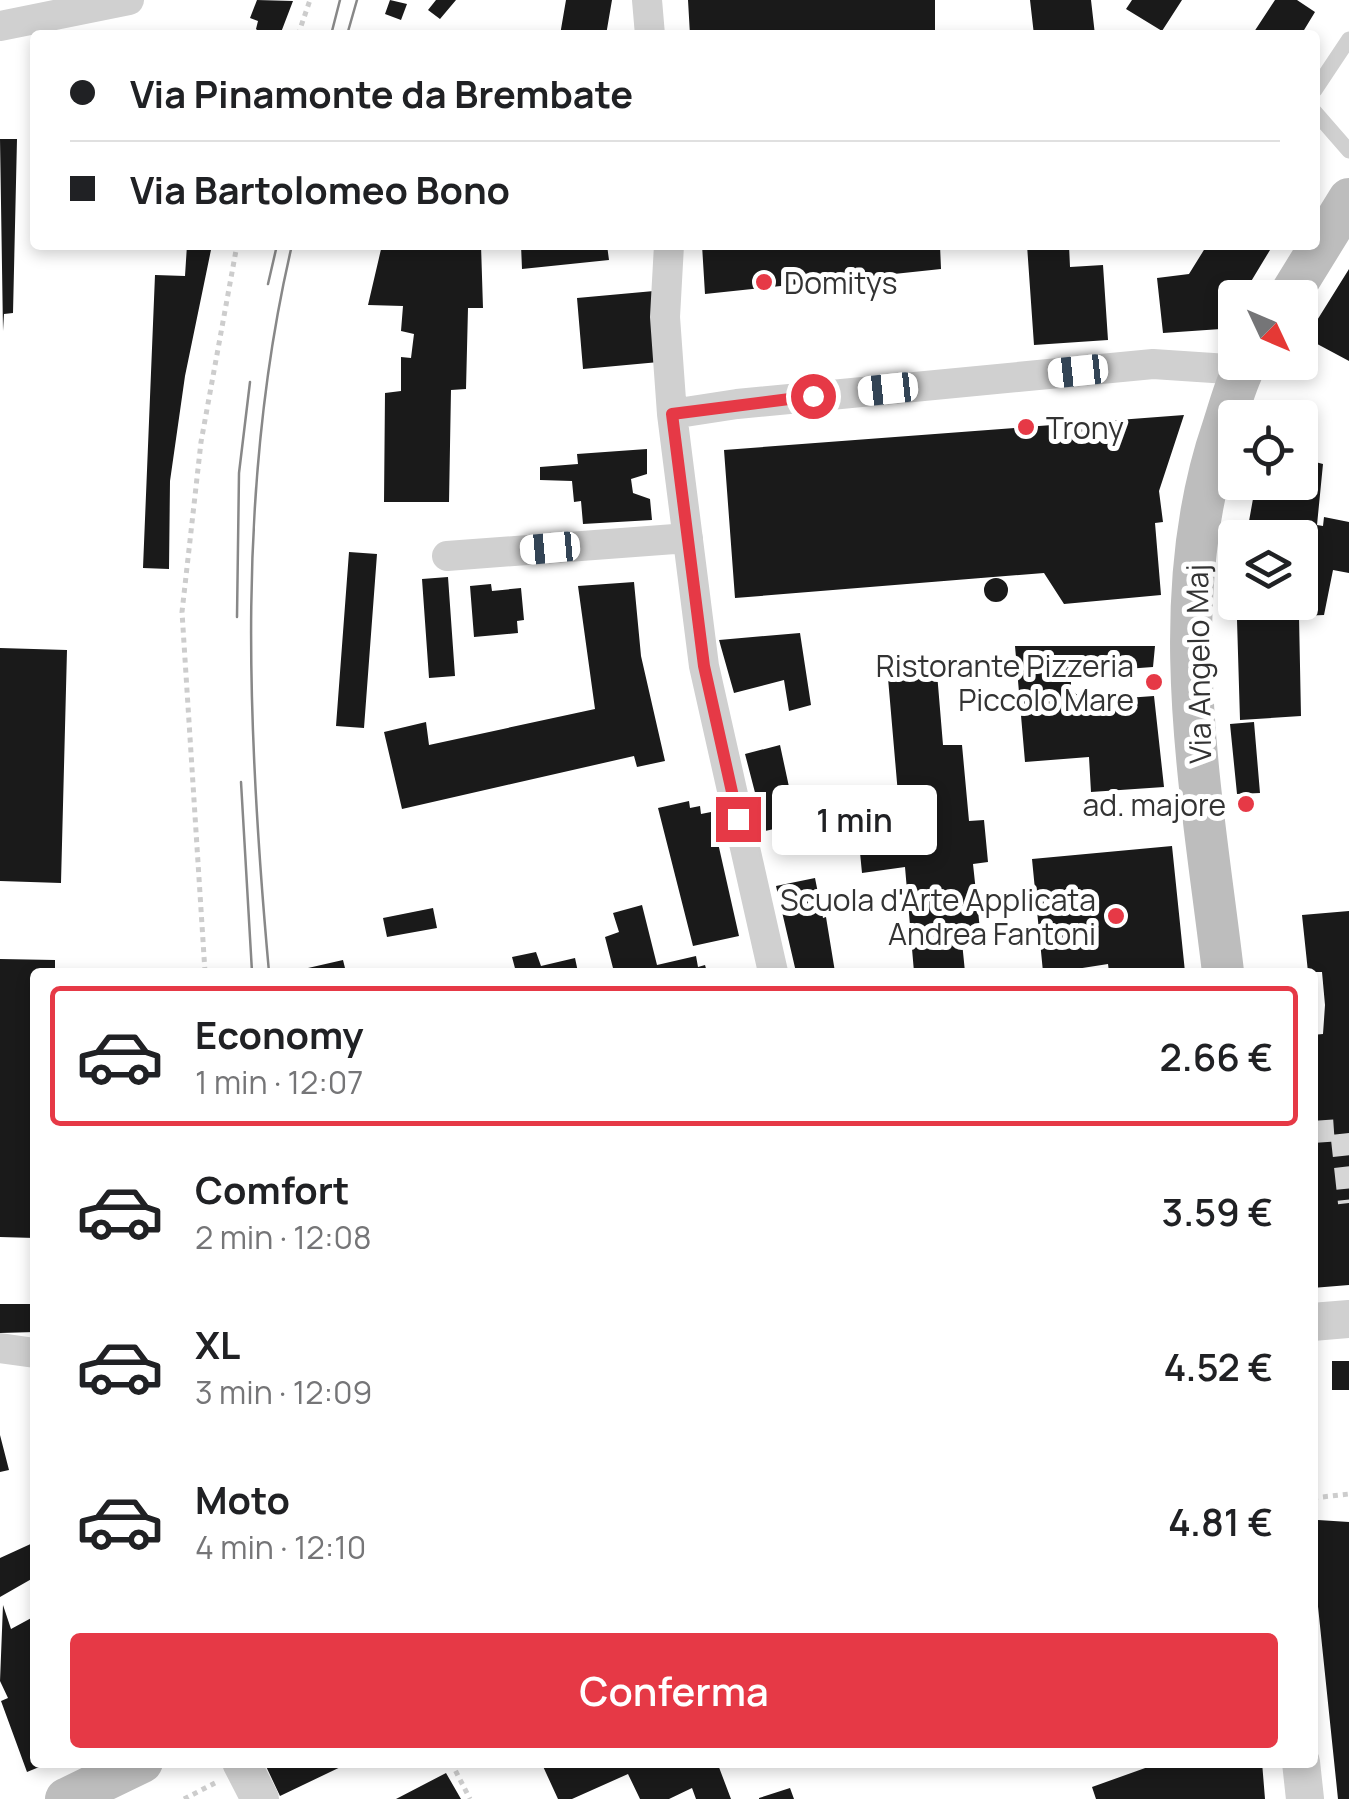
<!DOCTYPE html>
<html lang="it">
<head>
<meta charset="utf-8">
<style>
	:root { --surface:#fff; --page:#f2f2f2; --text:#202124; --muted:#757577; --line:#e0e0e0; --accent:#e63946 }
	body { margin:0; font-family:Manrope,sans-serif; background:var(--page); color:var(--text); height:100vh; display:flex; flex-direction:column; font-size:38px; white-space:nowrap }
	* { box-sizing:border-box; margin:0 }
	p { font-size:32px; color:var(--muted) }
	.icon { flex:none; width:55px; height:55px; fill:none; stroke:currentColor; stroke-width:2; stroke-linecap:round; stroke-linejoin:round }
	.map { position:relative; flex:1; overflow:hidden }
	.drawer { position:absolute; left:30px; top:968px; width:1288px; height:800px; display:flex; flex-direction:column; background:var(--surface); border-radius:10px; box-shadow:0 5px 15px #0003 }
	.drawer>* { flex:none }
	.top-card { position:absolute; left:30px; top:30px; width:1290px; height:220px; border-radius:10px; box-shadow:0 5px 15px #0003; display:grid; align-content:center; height:220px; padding:0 40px; background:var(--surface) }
	.needle { width:65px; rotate:134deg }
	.fabs { position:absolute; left:1218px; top:280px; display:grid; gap:20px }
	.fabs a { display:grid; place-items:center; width:100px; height:100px; border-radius:10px; background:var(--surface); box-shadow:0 5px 15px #0003; font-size:50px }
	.end { position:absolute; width:45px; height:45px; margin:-22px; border:12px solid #e63946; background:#fff; box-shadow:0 0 0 5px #fff }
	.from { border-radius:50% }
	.bubble { position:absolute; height:70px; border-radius:10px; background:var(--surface); box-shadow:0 5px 15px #0003; font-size:32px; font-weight:600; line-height:70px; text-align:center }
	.car { position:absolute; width:30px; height:60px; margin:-30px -15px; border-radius:12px; box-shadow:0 0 8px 2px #0007; background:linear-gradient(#fff 24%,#345 0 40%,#fff 0 76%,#345 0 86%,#fff 0) }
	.top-card b { display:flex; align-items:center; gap:35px; height:95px; font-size:38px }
	.top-card b+b { border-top:2px solid var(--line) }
	.top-card i { width:25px; height:25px; background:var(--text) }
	ul { padding:18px 0 0; list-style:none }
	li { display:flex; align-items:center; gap:30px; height:140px; margin:0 20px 15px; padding:0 20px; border:5px solid transparent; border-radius:10px }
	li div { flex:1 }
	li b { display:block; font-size:38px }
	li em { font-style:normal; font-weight:600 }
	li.current { border-color:var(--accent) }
	li>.icon { width:90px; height:90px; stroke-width:1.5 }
	.primary-button { display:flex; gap:20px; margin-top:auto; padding:20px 40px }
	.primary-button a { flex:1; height:115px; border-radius:10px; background:var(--accent); color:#fff; font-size:40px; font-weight:600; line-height:115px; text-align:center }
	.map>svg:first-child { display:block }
</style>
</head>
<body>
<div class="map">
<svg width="1349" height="1799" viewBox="0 0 1349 1799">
	<rect width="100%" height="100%" fill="#fff"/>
	<path fill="#1a1a1a" d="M257,0L293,1L280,35H262L256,29L258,21L250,18Z
		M390,0L407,4L401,20L385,14Z
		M436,0H456L440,19L428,10Z
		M566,0H612L606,35H560Z
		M688,0H935V35H690Z
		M1030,0H1091L1095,35H1034Z
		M1132,0H1182L1162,31L1126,9Z
		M1275,0H1297L1315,12L1301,35H1252Z
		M0,139H17L13,313L4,314L3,331Z
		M187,245H212L185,376L170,481L169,569L143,568L155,275L185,276Z
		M382,245H481L483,308H468L466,389L451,390L449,502H384L385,393L401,391V357L411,358L414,334L401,331L403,306L368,305Z
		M521,245H607L609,260L522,269Z
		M702,245H940L941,269L705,294Z
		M1027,245H1069L1070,267L1103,265L1108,340L1034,345Z
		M1207,245H1273L1241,298H1235V307L1221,329L1163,333L1157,278L1189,274Z
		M1349,269V361L1306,338Z
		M654,291L659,362L583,369L577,298Z
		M1184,415L1159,491L1163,522L1155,523L1161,595L1064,604L1044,573L735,598L724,450Z
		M647,449V474L631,479L633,493L650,499L652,520L583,524L581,501L574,502L572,481L540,480V467L578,464L577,454Z
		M1300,458L1323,464L1317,525L1323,526L1324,517L1349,522V573L1333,570L1324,615L1299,616L1301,716L1240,720L1237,620L1242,602H1300V538H1246L1256,482H1300Z
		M349,552L377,554L364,728L336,726Z
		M448,577L455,676L429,678L422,579Z
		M984 590a12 12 0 1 1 24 0a12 12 0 1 1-24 0Z
		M634,582L641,656L665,761L637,767L634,756L402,809L384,732L426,722L429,745L595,709L578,586Z
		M491,584L492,591L521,588L524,620L517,621L518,633L474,637L470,586Z
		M800,633L811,705L789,711L784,680L734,693L719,640Z
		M1015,646H1155L1153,667L1071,673V690L1085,701L1154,696L1164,787L1091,792L1089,757L1025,762Z
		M0,648L67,650L61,883L0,881Z
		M937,673L943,745H962L969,821L984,820L988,862L973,864L981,939L962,942L965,972H914L905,867L862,873L858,832L901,829L888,678Z
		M1254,722L1260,793L1237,794L1230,724Z
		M780,745L797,824L765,831L745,754Z
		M689,801L690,808L700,806L701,814L711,812L739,936L693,946L658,808Z
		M1172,846L1185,972H1109L1108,964L1076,969V972H1043L1032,859Z
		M815,878L823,918L826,917L835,972H796L776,886Z
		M642,905L657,965L696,956L698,967L705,965L707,972H614L605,937L619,932L613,913Z
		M433,908L437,928L387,937L383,918Z
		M1349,911V1285L1312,1288V1035L1323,1034L1325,1005L1322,972H1308L1302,915Z
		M536,952L541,966L575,958L578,972H516L512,957Z
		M0,959L55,960V972H35V1238L0,1237Z
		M343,960L346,972H310L308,968Z
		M0,1304H35V1332L0,1333Z
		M1332,1361H1349V1390H1332Z
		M0,1435L9,1470L0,1472Z
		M1318,1520L1349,1522V1799H1338L1317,1597Z
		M35,1542V1577L0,1597V1558Z
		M3,1605L11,1629L35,1616V1762L49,1763L27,1772L1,1701L8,1698L0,1681Z
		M264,1762H351L280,1796Z
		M541,1762H717L731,1799H696L692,1788L669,1799H640L628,1774L572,1799H558Z
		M1162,1762H1262L1265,1799H1096L1092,1787Z
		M446,1773L461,1799H396Z
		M790,1788L794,1799H759V1798Z"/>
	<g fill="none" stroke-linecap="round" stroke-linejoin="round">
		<path stroke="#d6d6d6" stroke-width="22" stroke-dasharray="22 11" stroke-linecap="butt" d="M1312,1132L1341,1130L1349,1203"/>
		<path stroke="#cdcdcd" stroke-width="5" stroke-dasharray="5 5" stroke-linecap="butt" d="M298,35L310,0
			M205,972L182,612L201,442L237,245
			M1313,1498L1349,1494
			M451,1762L470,1799
			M184,1799L215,1783"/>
		<path stroke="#d0d0d0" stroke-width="15" d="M1315,90L1349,39
			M1315,112L1349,151"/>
		<path stroke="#d0d0d0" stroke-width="30" d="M647,0L650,35
			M0,26L129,0
			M669,245L665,317L672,414L704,666L773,972
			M672,414L737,404L1153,364L1243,370
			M447,556L688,538
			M0,1348L35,1353"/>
		<path stroke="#d0d0d0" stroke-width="38" d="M1312,1322L1349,1319
			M241,1762L260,1799
			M1301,1762L1305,1799"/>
		<path stroke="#bdbdbd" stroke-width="42" d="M1288,298L1349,199
			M1223,972C1202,794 1163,601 1223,427C1230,406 1236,381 1247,362
			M66,1799L142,1762"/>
		<path stroke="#888" stroke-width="2.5" d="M331,35L340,0
			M347,35L357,0
			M268,284L277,245
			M237,617L239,473L250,382
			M241,782L252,972
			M269,972C247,730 236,483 292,245"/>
	</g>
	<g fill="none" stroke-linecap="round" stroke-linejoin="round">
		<path stroke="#e63946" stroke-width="12" d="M738,819L704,666L672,414L813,396"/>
	</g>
	<g fill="#e63946" stroke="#fff" stroke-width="4">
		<circle cx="764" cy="282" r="10"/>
		<circle cx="1026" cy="427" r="10"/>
		<circle cx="1154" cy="682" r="10"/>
		<circle cx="1246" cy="804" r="10"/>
		<circle cx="1116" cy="916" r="10"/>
	</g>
	<g text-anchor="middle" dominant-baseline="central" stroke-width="10" stroke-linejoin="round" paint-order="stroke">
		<g font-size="30" fill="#333" stroke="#fff" text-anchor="end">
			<text x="784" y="282" text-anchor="start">Domitys</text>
			<text x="1046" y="427" text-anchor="start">Trony</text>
			<text x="1134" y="665">Ristorante Pizzeria<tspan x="1134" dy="34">Piccolo Mare</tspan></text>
			<text x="1226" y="804">ad. majore</text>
			<text x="1096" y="899">Scuola d'Arte Applicata<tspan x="1096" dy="34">Andrea Fantoni</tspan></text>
		</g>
		<g font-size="30" fill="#333" stroke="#fff">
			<text transform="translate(1198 664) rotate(-91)">Via Angelo Maj</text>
		</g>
	</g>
</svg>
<div class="fabs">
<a><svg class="needle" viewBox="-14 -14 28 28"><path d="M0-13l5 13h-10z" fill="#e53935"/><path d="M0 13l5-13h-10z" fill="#757577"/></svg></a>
<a><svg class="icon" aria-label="locate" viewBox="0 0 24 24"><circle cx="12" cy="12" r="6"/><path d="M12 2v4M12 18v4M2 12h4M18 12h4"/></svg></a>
<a><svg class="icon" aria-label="layers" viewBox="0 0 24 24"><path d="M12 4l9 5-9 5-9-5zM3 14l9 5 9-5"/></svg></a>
</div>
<i class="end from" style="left:813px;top:396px"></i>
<i class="end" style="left:738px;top:819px"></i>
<div class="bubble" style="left:772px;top:785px;width:165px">1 min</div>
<i class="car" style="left:1078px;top:371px;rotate:264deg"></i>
<i class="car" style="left:888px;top:389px;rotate:264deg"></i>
<i class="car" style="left:550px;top:548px;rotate:265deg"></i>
<div class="top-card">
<b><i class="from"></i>Via Pinamonte da Brembate</b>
<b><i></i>Via Bartolomeo Bono</b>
</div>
<section class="drawer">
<ul>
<li class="current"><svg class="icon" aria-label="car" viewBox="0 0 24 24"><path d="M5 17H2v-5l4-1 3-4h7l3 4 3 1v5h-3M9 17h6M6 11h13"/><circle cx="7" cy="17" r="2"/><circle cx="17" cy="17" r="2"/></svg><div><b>Economy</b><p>1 min · 12:07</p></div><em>2.66 €</em></li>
<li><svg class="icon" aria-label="car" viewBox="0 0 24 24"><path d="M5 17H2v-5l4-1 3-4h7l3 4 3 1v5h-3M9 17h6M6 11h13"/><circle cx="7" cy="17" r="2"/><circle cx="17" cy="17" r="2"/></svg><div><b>Comfort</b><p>2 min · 12:08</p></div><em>3.59 €</em></li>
<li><svg class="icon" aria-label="car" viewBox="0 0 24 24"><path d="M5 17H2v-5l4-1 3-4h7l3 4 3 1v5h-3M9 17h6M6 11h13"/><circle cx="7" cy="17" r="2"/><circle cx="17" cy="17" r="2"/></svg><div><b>XL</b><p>3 min · 12:09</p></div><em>4.52 €</em></li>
<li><svg class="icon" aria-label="car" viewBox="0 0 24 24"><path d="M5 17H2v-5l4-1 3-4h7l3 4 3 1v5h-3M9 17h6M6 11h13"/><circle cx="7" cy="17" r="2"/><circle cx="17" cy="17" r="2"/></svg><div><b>Moto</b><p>4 min · 12:10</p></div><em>4.81 €</em></li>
</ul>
<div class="primary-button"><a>Conferma</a></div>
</section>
</div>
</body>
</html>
